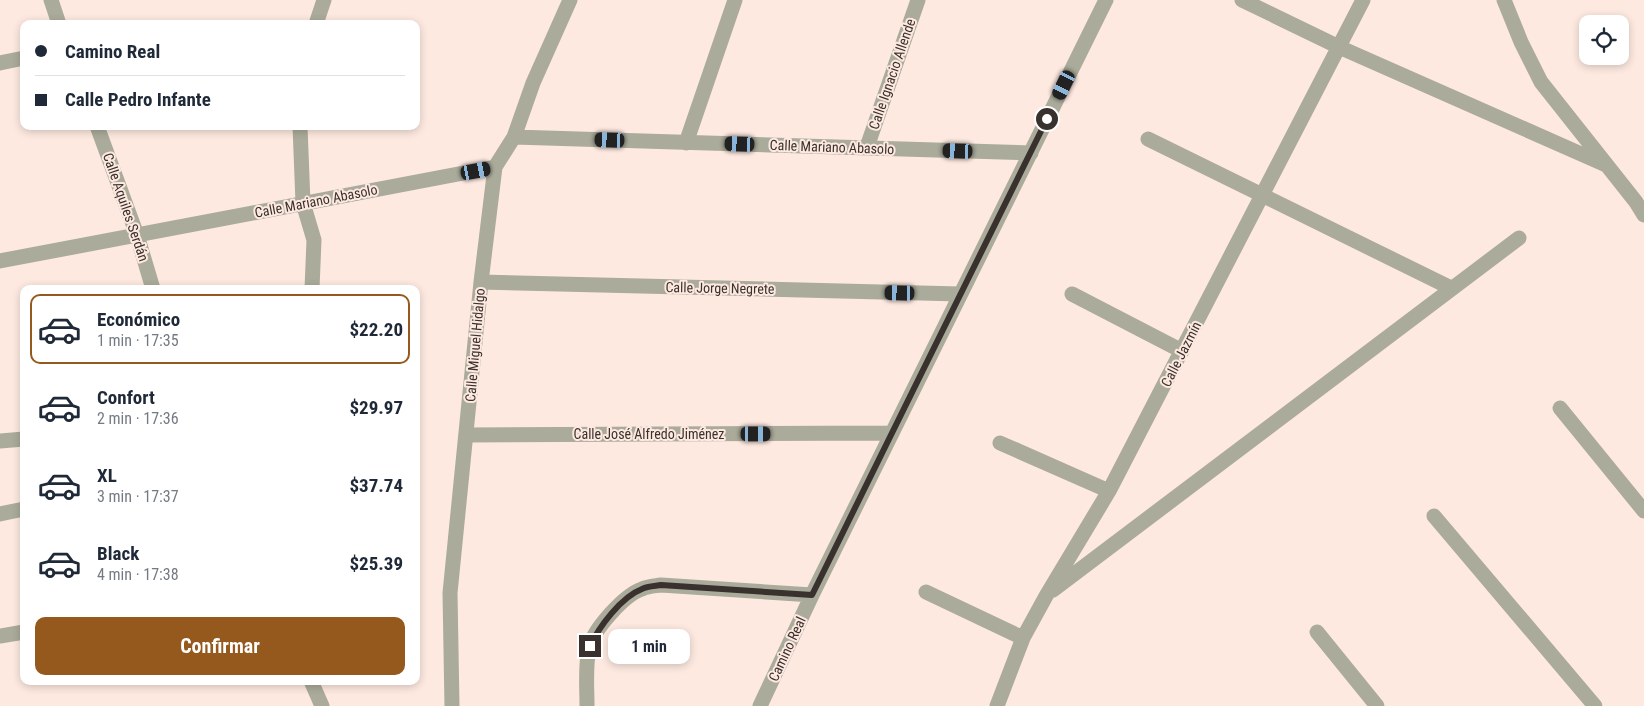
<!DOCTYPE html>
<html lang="es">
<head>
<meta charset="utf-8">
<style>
	:root { --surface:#fff; --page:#f6f6f7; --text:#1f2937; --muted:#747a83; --line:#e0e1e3; --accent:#96591d }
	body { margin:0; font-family:"Roboto Condensed",sans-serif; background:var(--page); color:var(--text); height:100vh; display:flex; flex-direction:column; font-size:19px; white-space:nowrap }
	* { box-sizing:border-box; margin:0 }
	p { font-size:16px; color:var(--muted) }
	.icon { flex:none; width:28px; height:28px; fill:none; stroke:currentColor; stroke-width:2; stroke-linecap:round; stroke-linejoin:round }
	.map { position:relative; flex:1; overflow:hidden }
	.drawer { position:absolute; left:20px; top:285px; width:400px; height:400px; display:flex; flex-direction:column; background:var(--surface); border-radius:10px; box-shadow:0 2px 8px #0003 }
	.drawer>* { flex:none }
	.banner { position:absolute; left:20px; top:20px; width:400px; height:110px; border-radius:10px; box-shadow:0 2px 8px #0003; display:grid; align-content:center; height:110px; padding:0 15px; background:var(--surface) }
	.buttons { position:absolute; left:1579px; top:15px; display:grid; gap:10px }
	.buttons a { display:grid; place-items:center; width:50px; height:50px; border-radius:10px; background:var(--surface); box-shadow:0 2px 8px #0003; font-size:25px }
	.end { position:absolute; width:22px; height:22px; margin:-11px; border:6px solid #39312e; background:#fff; box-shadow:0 0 0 2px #fff }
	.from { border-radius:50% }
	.bubble { position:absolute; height:35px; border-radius:10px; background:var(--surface); box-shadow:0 2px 8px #0003; font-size:16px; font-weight:700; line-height:35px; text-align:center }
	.car { position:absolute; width:15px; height:30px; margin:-15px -8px; border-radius:6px; box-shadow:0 0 4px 1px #0007; background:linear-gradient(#222 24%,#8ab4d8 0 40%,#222 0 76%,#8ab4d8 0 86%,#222 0) }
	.banner b { display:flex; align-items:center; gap:18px; height:48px; font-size:19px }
	.banner b+b { border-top:1px solid var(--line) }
	.banner i { width:12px; height:12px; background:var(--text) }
	ul { padding:9px 0 0; list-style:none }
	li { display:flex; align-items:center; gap:15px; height:70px; margin:0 10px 8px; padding:0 5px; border:2px solid transparent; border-radius:10px }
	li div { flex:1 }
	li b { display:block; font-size:19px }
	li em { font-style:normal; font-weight:700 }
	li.current { border-color:var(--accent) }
	li>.icon { width:45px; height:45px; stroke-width:1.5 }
	.button { display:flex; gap:10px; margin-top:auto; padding:10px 15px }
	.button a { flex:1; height:58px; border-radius:10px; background:var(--accent); color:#fff; font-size:20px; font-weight:700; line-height:58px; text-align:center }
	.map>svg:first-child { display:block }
</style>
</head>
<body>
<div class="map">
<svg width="1644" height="706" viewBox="0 0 1644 706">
	<rect width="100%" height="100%" fill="#fde9e0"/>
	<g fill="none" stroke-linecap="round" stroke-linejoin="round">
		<path stroke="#abab9b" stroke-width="15" d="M51,0L59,24
			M1242,0L1339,47L1606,165
			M1504,0L1521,42L1541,82L1636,202L1644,215
			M316,24L324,0
			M0,63L24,58
			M97,126L137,235L153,289
			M300,126L303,203L314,240L312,289
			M514,137L1031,153
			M1148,139L1451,288
			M686,143L735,0
			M867,147L918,0
			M0,261L495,167
			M481,282L960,294
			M1072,294L1182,351
			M1560,408L1644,511
			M466,435L892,433
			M0,441L24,439
			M1000,443L1109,491
			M0,514L24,509
			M1434,516L1595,706
			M1053,590L1519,238
			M926,592L1023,638
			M1317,632L1377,706
			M0,636L24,632
			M311,681L322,706
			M452,706L450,593L481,282L495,167L514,137L533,83L570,0
			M587,706C587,687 585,667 589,648C593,630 624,595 642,589C648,586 655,586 661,585L812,595
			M760,706L812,595L1106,0
			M997,706L1023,638L1046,596L1109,491L1363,0"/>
	</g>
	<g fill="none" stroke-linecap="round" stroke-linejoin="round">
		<path stroke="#39312e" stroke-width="6" d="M590,646C599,627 621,597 642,589C647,586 655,586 661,585L812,595L1047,119"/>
	</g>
	<g text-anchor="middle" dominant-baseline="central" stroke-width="4" stroke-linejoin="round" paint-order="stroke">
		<g font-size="14" fill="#39312e" stroke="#fde9e0">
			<text transform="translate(892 74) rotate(-71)">Calle Ignacio Allende</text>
			<text transform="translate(832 147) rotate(2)">Calle Mariano Abasolo</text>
			<text transform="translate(316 201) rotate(-11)">Calle Mariano Abasolo</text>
			<text transform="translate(126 207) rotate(71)">Calle Aquiles Serdán</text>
			<text transform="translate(720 288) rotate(1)">Calle Jorge Negrete</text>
			<text transform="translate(475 345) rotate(-85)">Calle Miguel Hidalgo</text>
			<text transform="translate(1181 354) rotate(-63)">Calle Jazmín</text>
			<text x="649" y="434">Calle José Alfredo Jiménez</text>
			<text transform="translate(787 649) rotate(-65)">Camino Real</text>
		</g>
	</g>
</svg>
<div class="buttons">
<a><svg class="icon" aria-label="locate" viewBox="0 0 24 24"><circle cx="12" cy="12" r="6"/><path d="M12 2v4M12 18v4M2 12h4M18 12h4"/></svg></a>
</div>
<i class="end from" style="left:1047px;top:119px"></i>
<i class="end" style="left:590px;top:646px"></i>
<div class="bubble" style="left:608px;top:629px;width:82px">1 min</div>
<i class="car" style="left:1064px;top:85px;rotate:206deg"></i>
<i class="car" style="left:610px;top:140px;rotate:272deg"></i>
<i class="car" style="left:740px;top:144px;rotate:272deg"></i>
<i class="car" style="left:958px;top:151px;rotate:272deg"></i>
<i class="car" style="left:476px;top:171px;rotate:79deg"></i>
<i class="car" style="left:900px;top:293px;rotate:271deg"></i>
<i class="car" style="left:756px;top:434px;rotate:90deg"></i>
<div class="banner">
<b><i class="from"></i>Camino Real</b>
<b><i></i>Calle Pedro Infante</b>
</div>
<section class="drawer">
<ul>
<li class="current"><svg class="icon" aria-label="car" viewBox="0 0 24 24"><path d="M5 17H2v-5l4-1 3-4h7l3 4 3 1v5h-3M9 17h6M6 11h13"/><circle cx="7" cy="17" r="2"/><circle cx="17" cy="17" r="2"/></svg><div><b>Económico</b><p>1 min · 17:35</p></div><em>$22.20</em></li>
<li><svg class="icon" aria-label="car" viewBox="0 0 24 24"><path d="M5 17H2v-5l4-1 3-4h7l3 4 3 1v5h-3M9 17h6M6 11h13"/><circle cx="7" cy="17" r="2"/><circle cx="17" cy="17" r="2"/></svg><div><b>Confort</b><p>2 min · 17:36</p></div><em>$29.97</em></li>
<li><svg class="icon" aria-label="car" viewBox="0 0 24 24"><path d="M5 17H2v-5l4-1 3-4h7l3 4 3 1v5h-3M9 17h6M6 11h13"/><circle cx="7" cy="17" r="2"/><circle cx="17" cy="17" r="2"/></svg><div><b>XL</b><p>3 min · 17:37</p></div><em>$37.74</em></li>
<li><svg class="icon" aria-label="car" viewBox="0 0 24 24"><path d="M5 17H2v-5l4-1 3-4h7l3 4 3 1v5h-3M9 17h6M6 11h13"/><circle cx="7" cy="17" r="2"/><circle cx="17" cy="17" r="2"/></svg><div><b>Black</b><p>4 min · 17:38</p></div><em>$25.39</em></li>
</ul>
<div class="button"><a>Confirmar</a></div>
</section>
</div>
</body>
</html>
